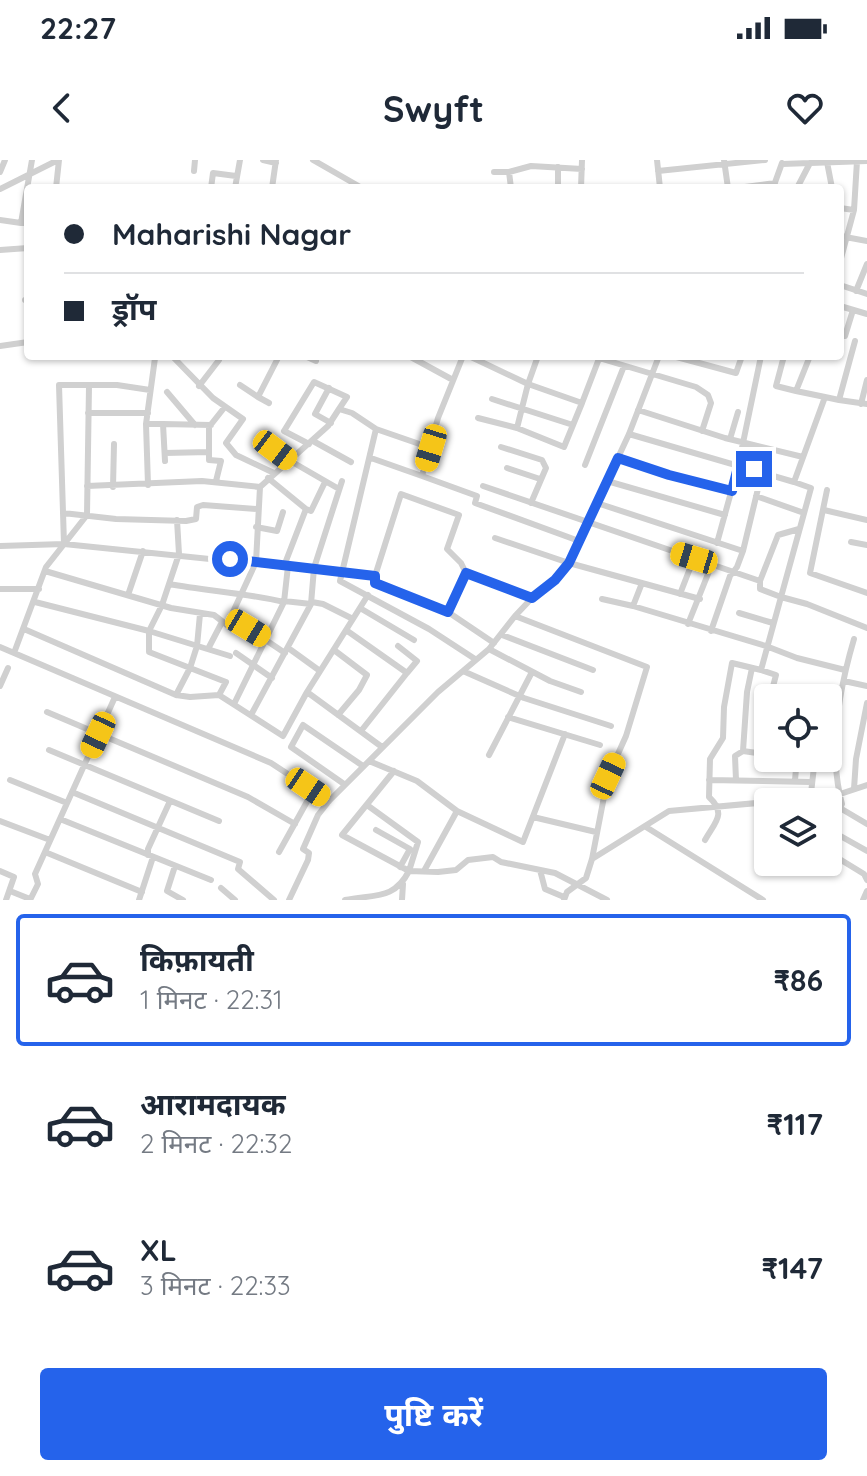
<!DOCTYPE html>
<html lang="hi">
<head>
<meta charset="utf-8">
<style>
	:root { --surface:#fff; --page:#f2f2f3; --text:#1f2937; --muted:#747a83; --line:#e0e1e3; --accent:#2563eb }
	body { margin:0; font-family:Quicksand,"Noto Sans Devanagari",sans-serif; background:var(--page); color:var(--text); height:100vh; display:flex; flex-direction:column; font-size:30px; white-space:nowrap }
	* { box-sizing:border-box; margin:0 }
	p { font-size:26px; color:var(--muted) }
	.icon { flex:none; width:44px; height:44px; fill:none; stroke:currentColor; stroke-width:2; stroke-linecap:round; stroke-linejoin:round }
	.map { position:relative; height:740px; overflow:hidden }
	.sheet { display:flex; flex-direction:column; background:var(--surface); flex:1 }
	.sheet>* { flex:none }
	.top-card { position:absolute; left:24px; top:24px; width:820px; height:176px; border-radius:8px; box-shadow:0 2px 6px #0004; display:grid; align-content:center; height:176px; padding:0 40px; background:var(--surface) }
	.controls { position:absolute; left:754px; top:524px; display:grid; gap:16px }
	.controls a { display:grid; place-items:center; width:88px; height:88px; border-radius:8px; background:var(--surface); box-shadow:0 2px 6px #0004; font-size:40px }
	.end { position:absolute; width:36px; height:36px; margin:-18px; border:10px solid #2563eb; background:#fff; box-shadow:0 0 0 4px #fff }
	.from { border-radius:50% }
	.car { position:absolute; width:24px; height:48px; margin:-24px -12px; border-radius:10px; box-shadow:0 0 6px 2px #0007; background:linear-gradient(#f5c518 24%,#345 0 40%,#f5c518 0 76%,#345 0 86%,#f5c518 0) }
	.top-card b { display:flex; align-items:center; gap:28px; height:76px; font-size:30px }
	.top-card b+b { border-top:2px solid var(--line) }
	.top-card i { width:20px; height:20px; background:var(--text) }
	ul { padding:14px 0 0; list-style:none }
	li { display:flex; align-items:center; gap:24px; height:132px; margin:0 16px 12px; padding:0 24px; border:4px solid transparent; border-radius:8px }
	li div { flex:1 }
	li b { display:block; font-size:30px }
	li em { font-style:normal; font-weight:700 }
	li.selected { border-color:var(--accent) }
	li>.icon { width:72px; height:72px; stroke-width:1.5 }
	.button { display:flex; gap:16px; margin-top:auto; padding:16px 40px }
	.button a { flex:1; height:92px; border-radius:8px; background:var(--accent); color:#fff; font-size:32px; font-weight:700; line-height:92px; text-align:center }
	.status { display:flex; justify-content:space-between; align-items:center; height:56px; padding:0 40px; background:var(--surface); direction:ltr }
	.status svg { height:22px; fill:currentColor }
	header { display:flex; justify-content:space-between; align-items:center; height:104px; padding:0 40px; background:var(--surface); font-size:36px; font-weight:700 }
	.map>svg:first-child { display:block }
</style>
</head>
<body>
<div class="status"><b>22:27</b><svg viewBox="0 0 49 12"><path d="M0 12V9h3v3zM5 12V6h3v6zM10 12V3h3v9zM15 12V0h3v12zM26 1h20v11H26zM47 4h2v5h-2z"/></svg></div>
<header><svg class="icon" aria-label="back" viewBox="0 0 24 24"><path d="M15 5l-7 7 7 7"/></svg>Swyft<svg class="icon" aria-label="heart" viewBox="0 0 24 24"><path d="M12 20l-8-8c-3-5 5-10 8-4 3-6 11-1 8 4z"/></svg></header>
<div class="map">
<svg width="867" height="740" viewBox="0 0 867 740">
	<rect width="100%" height="100%" fill="#fff"/>
	<g fill="none" stroke-linecap="round" stroke-linejoin="round">
		<path stroke="#d0d0d0" stroke-width="6" d="M263,0L276,3
			M313,0L362,28
			M657,0L660,28
			M724,0L728,28
			M827,2L832,28
			M782,4L867,1
			M558,7V28
			M194,11L195,0
			M658,11L765,0
			M0,12L5,0
			M494,12H509L531,6L582,9
			M509,12L511,28
			M56,28L59,0
			M211,28L213,13L236,16
			M235,28L240,0
			M272,28L276,0
			M581,28L582,0
			M737,28L775,23
			M773,28L782,3
			M797,28L810,3
			M0,29L58,0
			M840,48L854,50
			M0,60L21,63
			M28,63H21L32,0
			M840,76L867,81
			M0,90L28,88
			M840,102L854,50L857,1
			M840,125L867,134
			M856,131L867,104
			M25,140H28
			M840,146L867,154
			M840,175L845,176L853,150
			M0,186L28,182
			M161,196L155,198L146,264H163L165,301
			M172,196L213,238L243,259L226,283L236,295L274,313
			M305,196L316,201
			M409,196L453,220
			M469,196L528,224L517,268
			M538,196L528,224L582,243L600,196
			M673,196L736,213L742,196
			M784,196L776,226L796,231
			M599,198L696,227L708,235L711,243L702,271
			M240,225L258,237
			M199,226L219,200
			M329,228L315,254L331,263
			M167,232L195,265
			M825,237L839,240L855,181
			M492,239L573,265
			M839,240L867,244
			M269,243L258,237L279,196
			M861,244L867,220
			M638,250L725,278L803,297
			M88,253H148
			M478,258L517,268L564,287L582,243
			M146,264L148,325
			M163,264L211,265
			M376,269L340,421L429,469L475,499
			M629,274L794,322
			M730,279L738,252
			M313,281L351,302
			M309,284L284,271L314,222L347,237L339,249
			M501,287L542,300L546,308L531,343
			M268,288L339,329
			M165,293L209,292
			M371,298L422,316L438,258L463,196
			M618,298L669,315L732,331
			M585,305L624,206
			M507,308L540,319
			M422,316L477,336L475,343L579,381
			M268,318L306,349L284,406
			M216,321L221,301L209,300V267L224,248
			M607,321L725,355
			M87,326L202,321L260,327
			M483,326L760,421V429L781,437L811,328L794,322L825,237L796,231L810,196
			M113,327L114,284
			M827,330L810,413L867,433
			M756,336L804,353
			M597,343L743,391
			M306,349L311,351L325,322
			M824,350L867,360
			M63,353L116,359L186,361L196,359L197,347L203,345L257,349
			M256,367L277,371L283,352
			M495,378L569,403L700,439
			M851,382L867,385
			M717,383L738,307L761,196
			M64,384L59,225H117L150,230
			M0,386L64,384L375,416
			M45,411L171,448L214,455L227,465L256,402L260,327L328,266L339,249L352,253L376,269L431,288
			M466,413L461,403L447,389L459,355L401,334L375,416V423L448,452L494,483
			M760,421L778,375L799,369
			M169,424C208,431 246,433 284,442
			M0,429H39
			M680,434L694,398
			M128,435L143,391
			M602,439L633,446L642,423
			M284,441L311,444
			M35,442L149,471L162,445L179,394L177,360
			M312,442L323,444L353,459
			M633,446L766,486L797,498L845,510
			M360,448L414,480
			M448,452L466,413L532,438
			M739,453L773,463
			M515,456L647,507L626,576L608,616L592,699L586,718L567,732L564,740
			M688,464L712,404
			M248,468L285,493
			M24,469L176,535L190,537L219,535L283,576L307,532L368,435
			M346,470L407,513L361,571
			M711,471L730,416L737,407L743,391L762,312
			M502,475L593,510
			M398,486L417,501L407,513
			M0,487L271,603L329,641
			M208,489L221,464
			M489,489L550,521L581,532
			M291,490L320,511
			M334,490L367,515L359,530L338,555
			M14,493L46,407L87,355L89,226
			M236,493L272,518
			M761,510L776,515L770,538
			M463,511L524,538L611,566
			M844,521L867,526
			M0,526L8,508
			M307,532L382,587
			M176,535L190,508L197,486L200,454
			M219,535L226,522L149,492V471L230,496
			M234,544L284,442L288,406
			M47,552L248,637L295,664
			M251,555L311,444L314,408L342,321
			M508,557L600,585
			M49,590L219,661
			M743,591L747,532L752,508
			M489,595L532,512
			M369,601L417,621L457,651L523,682L565,574
			M10,620L67,643
			M709,620L812,622
			M736,620L735,596L743,591L764,594L768,553
			M795,620L797,598
			M344,624L291,587L303,565L363,606
			M854,629L856,599L867,543
			M72,632L240,702L238,709L274,740
			M810,642L815,598
			M816,642L867,625
			M367,645L418,682L409,711L342,675L394,611
			M840,648L842,644C828,592 839,530 854,479
			M533,657L596,672
			M60,659L211,720
			M0,661L50,680
			M828,662L840,648L867,664
			M646,667L763,740
			M762,669L768,665
			M828,669L867,691
			M376,670L410,689L400,707
			M705,680C715,662 727,654 709,637L710,599L723,578L724,547L732,503L761,510L781,437L807,444L867,468
			M45,692L142,732
			M279,692L309,638L308,627
			M828,692L864,714L867,720
			M148,695V689L170,641
			M592,699L669,651L768,642
			M175,706L167,731L183,740
			M540,710L545,729L564,737
			M0,711L14,717L6,740
			M424,711L457,651
			M221,728L235,740
			M10,731L30,739
			M30,740L38,724L35,714L115,537
			M139,740L153,697
			M289,740L308,700L309,693L303,689L318,655L329,641L438,532L489,489L515,456L532,438L555,420L569,403L629,274L659,196
			M345,740C375,734 394,740 409,711L438,712L456,710L468,700L493,697L501,702L555,713L607,740
			M402,740L403,724
			M863,740L867,731"/>
	</g>
	<g fill="none" stroke-linecap="round" stroke-linejoin="round">
		<path stroke="#2563eb" stroke-width="10" d="M230,399L375,416V423L448,452L466,413L532,438L555,420L569,403L618,298L669,315L732,331L738,307L754,309"/>
	</g>
</svg>
<div class="controls">
<a><svg class="icon" aria-label="locate" viewBox="0 0 24 24"><circle cx="12" cy="12" r="6"/><path d="M12 2v4M12 18v4M2 12h4M18 12h4"/></svg></a>
<a><svg class="icon" aria-label="layers" viewBox="0 0 24 24"><path d="M12 4l9 5-9 5-9-5zM3 14l9 5 9-5"/></svg></a>
</div>
<i class="end from" style="left:230px;top:399px"></i>
<i class="end" style="left:754px;top:309px"></i>
<i class="car" style="left:431px;top:288px;rotate:197deg"></i>
<i class="car" style="left:275px;top:290px;rotate:127deg"></i>
<i class="car" style="left:694px;top:398px;rotate:287deg"></i>
<i class="car" style="left:248px;top:468px;rotate:121deg"></i>
<i class="car" style="left:98px;top:575px;rotate:205deg"></i>
<i class="car" style="left:608px;top:616px;rotate:25deg"></i>
<i class="car" style="left:308px;top:627px;rotate:124deg"></i>
<div class="top-card">
<b><i class="from"></i>Maharishi Nagar</b>
<b><i></i>ड्रॉप</b>
</div>
</div>
<section class="sheet">
<ul>
<li class="selected"><svg class="icon" aria-label="car" viewBox="0 0 24 24"><path d="M5 17H2v-5l4-1 3-4h7l3 4 3 1v5h-3M9 17h6M6 11h13"/><circle cx="7" cy="17" r="2"/><circle cx="17" cy="17" r="2"/></svg><div><b>किफ़ायती</b><p>1 मिनट · 22:31</p></div><em>₹86</em></li>
<li><svg class="icon" aria-label="car" viewBox="0 0 24 24"><path d="M5 17H2v-5l4-1 3-4h7l3 4 3 1v5h-3M9 17h6M6 11h13"/><circle cx="7" cy="17" r="2"/><circle cx="17" cy="17" r="2"/></svg><div><b>आरामदायक</b><p>2 मिनट · 22:32</p></div><em>₹117</em></li>
<li><svg class="icon" aria-label="car" viewBox="0 0 24 24"><path d="M5 17H2v-5l4-1 3-4h7l3 4 3 1v5h-3M9 17h6M6 11h13"/><circle cx="7" cy="17" r="2"/><circle cx="17" cy="17" r="2"/></svg><div><b>XL</b><p>3 मिनट · 22:33</p></div><em>₹147</em></li>
</ul>
<div class="button"><a>पुष्टि करें</a></div>
</section>
</body>
</html>
